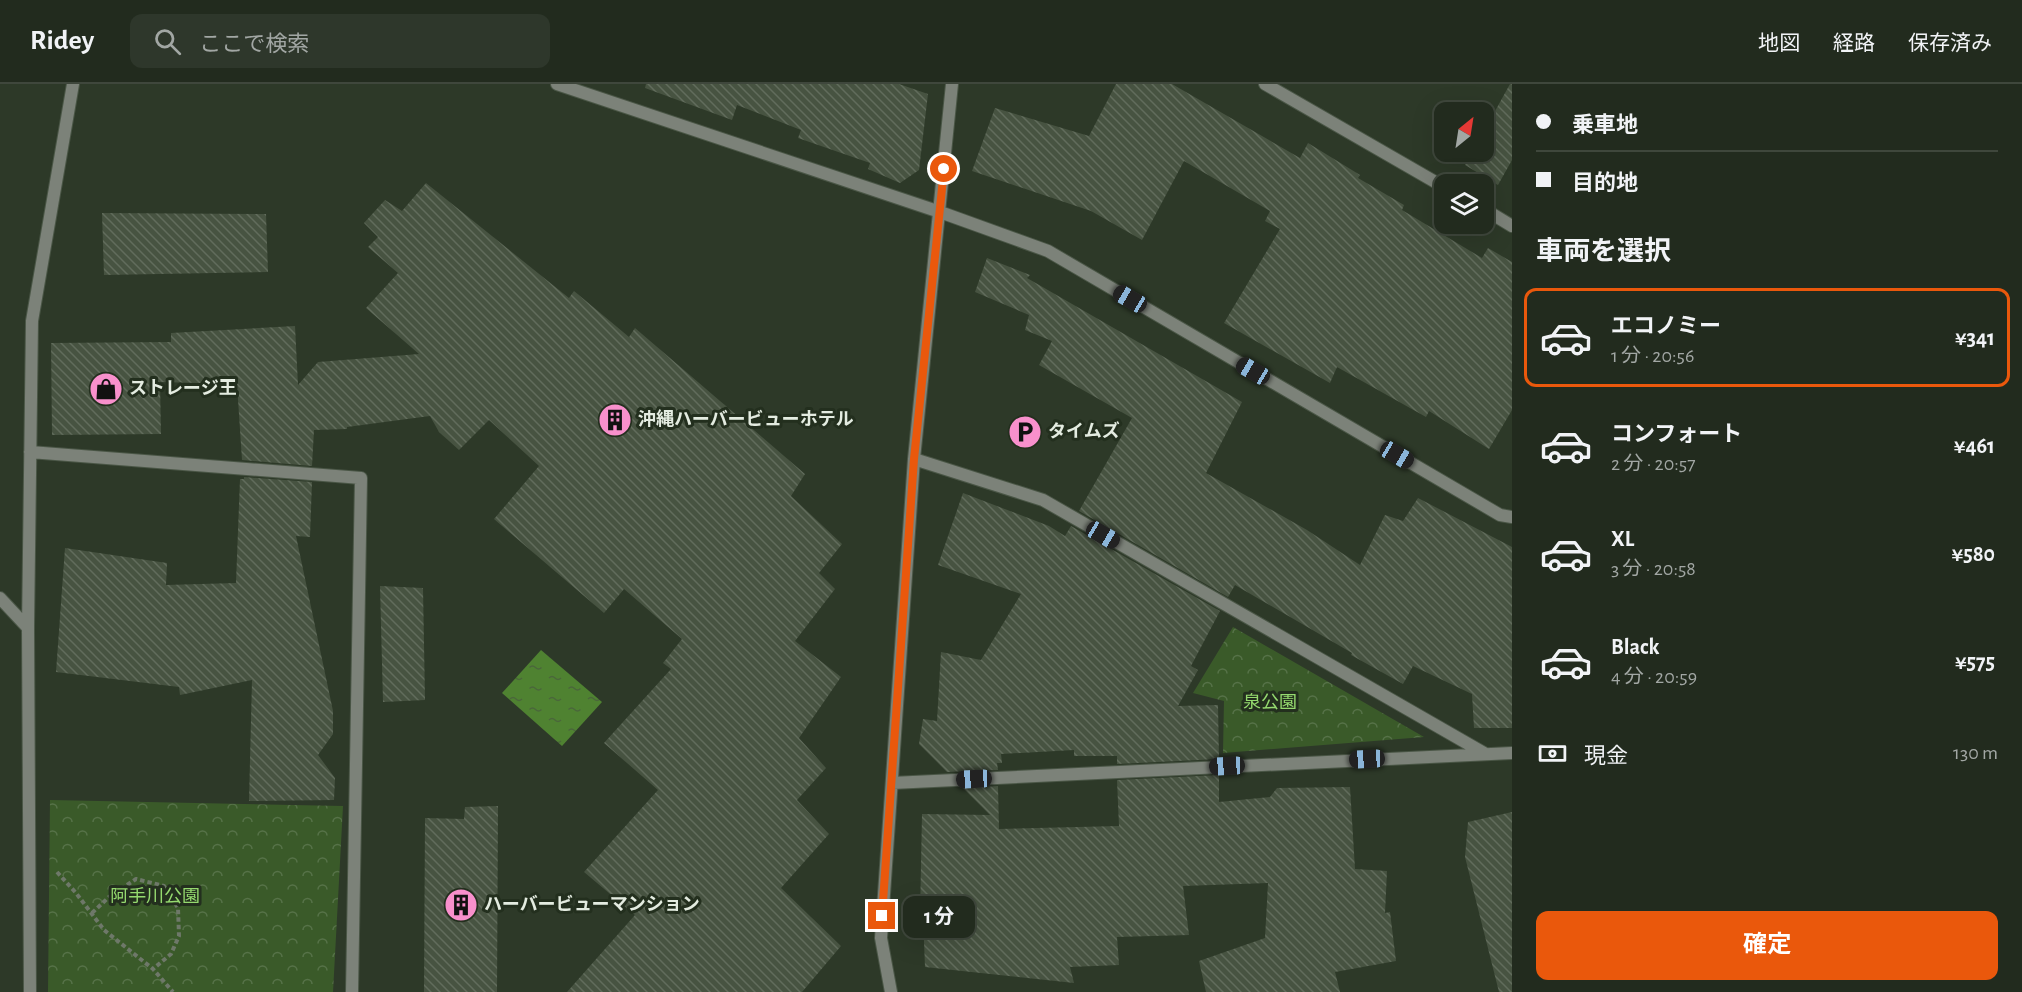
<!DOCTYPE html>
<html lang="ja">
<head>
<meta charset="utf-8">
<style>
	:root { --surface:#222b1e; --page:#2e372b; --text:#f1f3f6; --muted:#a2a7a4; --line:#3f473c; --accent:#ea580c }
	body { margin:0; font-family:"Alegreya Sans","Noto Sans JP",sans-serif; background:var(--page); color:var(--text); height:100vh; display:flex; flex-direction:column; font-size:22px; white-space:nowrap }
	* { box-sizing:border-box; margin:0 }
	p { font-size:20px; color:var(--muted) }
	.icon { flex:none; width:33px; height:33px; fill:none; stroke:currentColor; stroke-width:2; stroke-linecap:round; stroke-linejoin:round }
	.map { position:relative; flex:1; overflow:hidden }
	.drawer { display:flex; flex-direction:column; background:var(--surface); width:510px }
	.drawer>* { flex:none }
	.banner { display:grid; align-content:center; height:132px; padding:0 24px; background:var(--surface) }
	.needle { width:39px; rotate:30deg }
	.tools { position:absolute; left:1434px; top:18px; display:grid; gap:12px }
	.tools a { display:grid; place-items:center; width:60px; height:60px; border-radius:12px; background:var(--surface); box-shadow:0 6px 24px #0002,0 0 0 2px var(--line); font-size:30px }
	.end { position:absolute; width:27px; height:27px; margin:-14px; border:8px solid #ea580c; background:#fff; box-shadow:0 0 0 3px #fff }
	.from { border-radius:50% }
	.bubble { position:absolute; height:42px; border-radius:12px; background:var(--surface); box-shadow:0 6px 24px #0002,0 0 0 2px var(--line); font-size:20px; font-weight:700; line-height:42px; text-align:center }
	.car { position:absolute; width:18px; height:36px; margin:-18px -9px; border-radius:8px; box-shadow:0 0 4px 2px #0007; background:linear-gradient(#222 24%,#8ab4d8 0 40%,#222 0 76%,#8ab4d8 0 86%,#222 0) }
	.banner b { display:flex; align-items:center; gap:21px; height:57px; font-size:22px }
	.banner b+b { border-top:2px solid var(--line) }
	.banner i { width:15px; height:15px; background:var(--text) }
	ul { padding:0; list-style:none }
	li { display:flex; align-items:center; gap:18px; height:99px; margin:0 12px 9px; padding:0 12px; border:3px solid transparent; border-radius:12px }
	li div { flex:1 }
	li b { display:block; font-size:22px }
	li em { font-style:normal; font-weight:700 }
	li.on { border-color:var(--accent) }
	li>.icon { width:54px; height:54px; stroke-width:1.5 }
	h2 { padding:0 24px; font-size:27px; line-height:72px }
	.pay { display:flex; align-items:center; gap:15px; height:66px; padding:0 24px; font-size:22px }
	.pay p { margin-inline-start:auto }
	.action { display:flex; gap:12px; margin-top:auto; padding:12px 24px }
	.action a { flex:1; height:69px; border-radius:12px; background:var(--accent); color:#fff; font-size:24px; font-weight:700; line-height:69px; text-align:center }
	header { display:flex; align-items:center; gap:36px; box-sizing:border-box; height:84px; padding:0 30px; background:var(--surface); border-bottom:2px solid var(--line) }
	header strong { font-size:28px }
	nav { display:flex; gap:33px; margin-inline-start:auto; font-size:21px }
	.search { width:420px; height:54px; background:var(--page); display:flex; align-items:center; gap:15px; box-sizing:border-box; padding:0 21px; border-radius:12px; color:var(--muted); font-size:22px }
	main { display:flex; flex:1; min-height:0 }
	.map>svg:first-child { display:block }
</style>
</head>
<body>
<header>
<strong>Ridey</strong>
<div class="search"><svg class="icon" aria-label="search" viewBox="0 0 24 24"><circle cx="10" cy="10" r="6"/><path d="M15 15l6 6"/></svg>ここで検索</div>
<nav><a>地図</a><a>経路</a><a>保存済み</a></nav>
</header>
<main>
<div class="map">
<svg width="1512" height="908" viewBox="0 0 1512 908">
	<defs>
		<pattern id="park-crowns" width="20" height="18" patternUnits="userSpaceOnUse" patternTransform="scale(1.5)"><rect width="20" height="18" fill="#3a5a29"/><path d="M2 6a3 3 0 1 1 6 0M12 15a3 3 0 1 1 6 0" fill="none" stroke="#567248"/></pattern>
		<pattern id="water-ripples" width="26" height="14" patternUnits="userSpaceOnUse" patternTransform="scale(1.5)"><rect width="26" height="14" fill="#4f8231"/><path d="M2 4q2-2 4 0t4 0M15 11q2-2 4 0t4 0" fill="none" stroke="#4a673a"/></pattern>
		<pattern id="building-back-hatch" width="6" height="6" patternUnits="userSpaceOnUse" patternTransform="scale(1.5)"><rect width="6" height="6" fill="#475341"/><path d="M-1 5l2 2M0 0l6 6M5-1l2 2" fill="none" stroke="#616c5c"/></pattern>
	</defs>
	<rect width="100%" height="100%" fill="#2d3928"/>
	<path fill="url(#park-crowns)" d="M1233,543L1424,653L1223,669L1224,617L1193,609Z
		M50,716L343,722L333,908H48Z"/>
	<path fill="url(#water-ripples)" d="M541,566L602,618L562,662L502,609Z"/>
	<path fill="url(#building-back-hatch)" d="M646,0H899L928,10L919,86L900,99L868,85L870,79L798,54L801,46L737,21L732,36L645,4Z
		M1116,0H1172L1300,74L1308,59L1360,91L1358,94L1404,121L1402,126L1482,174L1488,164L1512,178V326L1489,365L1429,327L1426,333L1337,283L1330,299L1224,239L1280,145L1265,137L1270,127L1184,77L1142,156L1091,127L972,87L995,24L1089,52Z
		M1510,0H1512V76L1498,101L1465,81L1472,68H1484V47Z
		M426,99L569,214L574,207L629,253L635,244L805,390L791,412L842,460L819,489L835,505L795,557L841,593L799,654L826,684L797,716L829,750L781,804L841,862L802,908H567L635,831L584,788L658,706L604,659L671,585L663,579L682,555L624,505L604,529L494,435L539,382L489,336L459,366L439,348L430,332L347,343V345L314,346L312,382L242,376L237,300L160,298L161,350L52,351L51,259L171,258V249L295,242L298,301L318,278L419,270L366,224L398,189L368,163L378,153L364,139L385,116L402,127Z
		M102,129L266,130L268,188L104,191Z
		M987,174L1030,191L1027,194L1242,318L1206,389L1307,446L1360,481L1385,431L1403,437L1418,414L1512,463V644H1474L1472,610L1413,582L1403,600L1351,571L1352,569L1235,501L1228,513L1079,427L1132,334L1039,281L1052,257L1025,246L1029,231L975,208Z
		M244,393L312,398L310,453L296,452L333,627V650L318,671L335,694L334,716L249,717L252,596L180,611L179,603L56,588L65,464L167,479L166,501L236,499L240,395H244Z
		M963,409L1049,442L1065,452L1071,442L1220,527L1191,582L1198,586L1178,622L1218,621L1219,675L1117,680V672H1074V666L1001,670L1002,679H997L998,686L947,688L919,660L923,635L937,637L941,568L981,576L1021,510L938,481Z
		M380,502L423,504L425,616L383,618Z
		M1219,691V718L1270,713L1277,704L1350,703L1355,785L1387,787L1385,829L1390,828L1396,877L1335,888L1340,908H1206L1199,877L1265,854L1268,799L1183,802L1189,851L1117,853L1119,881L1070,883L1074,899L925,883L923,832H920L922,730L990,731L963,704L998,702L999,745L1119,742L1117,696Z
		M498,722L497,908H424L425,734L464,735L465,723Z
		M1512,728V908H1499L1465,773L1468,738Z"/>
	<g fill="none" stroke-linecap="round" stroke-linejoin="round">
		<defs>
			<path id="street" d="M557,0L940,128L1048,167L1500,431L1512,433
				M1265,0L1444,103
				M1484,125L1512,142
				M30,368L361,394L352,908
				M914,375L1043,416L1484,669
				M0,514L28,544
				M892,699L1512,669
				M30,908L28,544L32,237L73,0
				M891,908L881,854L914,375L952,0"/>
		</defs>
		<use href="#street" stroke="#4a5646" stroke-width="14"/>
		<path stroke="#6e7869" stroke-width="4" stroke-dasharray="4.5 3" stroke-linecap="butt" d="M57,788L76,809L104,846L153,885L173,908
			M92,829L109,813L136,795L164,802L178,824L179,852L171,870L153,885"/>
		<use href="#street" stroke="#7c8279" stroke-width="12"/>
	</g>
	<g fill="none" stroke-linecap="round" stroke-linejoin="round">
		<path stroke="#ea580c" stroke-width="8" d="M882,832L914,375L944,85"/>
	</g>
	<defs>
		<symbol id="shop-disc" viewBox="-11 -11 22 22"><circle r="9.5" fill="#f890cc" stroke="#232f1e"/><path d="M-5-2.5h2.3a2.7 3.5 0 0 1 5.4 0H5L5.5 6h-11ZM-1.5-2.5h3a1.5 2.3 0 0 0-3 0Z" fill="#111"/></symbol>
		<symbol id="building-disc" viewBox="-11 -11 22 22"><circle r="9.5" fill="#f890cc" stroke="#232f1e"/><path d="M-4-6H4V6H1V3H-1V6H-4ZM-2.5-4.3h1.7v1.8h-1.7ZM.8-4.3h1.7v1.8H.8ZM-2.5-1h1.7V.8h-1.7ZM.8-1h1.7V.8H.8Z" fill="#111"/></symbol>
		<symbol id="parking-disc" viewBox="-11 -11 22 22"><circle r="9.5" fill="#f890cc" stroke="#232f1e"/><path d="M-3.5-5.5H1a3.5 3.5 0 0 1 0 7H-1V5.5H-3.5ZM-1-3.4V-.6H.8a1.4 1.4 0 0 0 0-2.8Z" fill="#111"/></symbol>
	</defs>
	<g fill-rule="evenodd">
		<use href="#shop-disc" x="87" y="286" width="38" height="38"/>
		<use href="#building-disc" x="596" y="317" width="38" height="38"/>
		<use href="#parking-disc" x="1006" y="329" width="38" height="38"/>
		<use href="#building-disc" x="442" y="802" width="38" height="38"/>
	</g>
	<g text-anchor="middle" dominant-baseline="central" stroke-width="6" stroke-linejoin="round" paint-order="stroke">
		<g font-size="18" font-weight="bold" fill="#e4ece1" stroke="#232f1e" text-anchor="start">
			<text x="129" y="305">ストレージ王</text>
			<text x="638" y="336">沖縄ハーバービューホテル</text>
			<text x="1048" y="348">タイムズ</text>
			<text x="484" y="821">ハーバービューマンション</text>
		</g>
		<g font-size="18" fill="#95da6f" stroke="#232f1e">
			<text x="1270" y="619">泉公園</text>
			<text x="155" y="813">阿手川公園</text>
		</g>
	</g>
</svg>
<div class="tools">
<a><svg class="needle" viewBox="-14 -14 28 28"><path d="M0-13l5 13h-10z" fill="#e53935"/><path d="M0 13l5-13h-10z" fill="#a2a7a4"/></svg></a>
<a><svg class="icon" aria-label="layers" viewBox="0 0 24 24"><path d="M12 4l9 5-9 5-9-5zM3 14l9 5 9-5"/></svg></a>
</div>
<i class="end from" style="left:944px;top:85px"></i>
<i class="end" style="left:882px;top:832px"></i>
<div class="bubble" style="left:903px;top:812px;width:72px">1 分</div>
<i class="car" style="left:1130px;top:215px;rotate:300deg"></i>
<i class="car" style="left:1253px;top:287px;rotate:300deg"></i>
<i class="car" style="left:1397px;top:371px;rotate:120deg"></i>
<i class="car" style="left:1103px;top:451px;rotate:120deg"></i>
<i class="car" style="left:1367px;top:675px;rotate:267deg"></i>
<i class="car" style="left:1227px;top:682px;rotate:267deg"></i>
<i class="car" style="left:974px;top:695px;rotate:267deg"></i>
</div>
<section class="drawer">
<div class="banner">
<b><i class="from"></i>乗車地</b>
<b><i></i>目的地</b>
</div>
<h2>車両を選択</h2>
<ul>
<li class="on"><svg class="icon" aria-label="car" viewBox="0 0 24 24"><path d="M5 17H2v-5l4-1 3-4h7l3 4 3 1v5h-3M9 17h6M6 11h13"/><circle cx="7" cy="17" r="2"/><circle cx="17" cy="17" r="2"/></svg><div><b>エコノミー</b><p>1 分 · 20:56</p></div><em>¥341</em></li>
<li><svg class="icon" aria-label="car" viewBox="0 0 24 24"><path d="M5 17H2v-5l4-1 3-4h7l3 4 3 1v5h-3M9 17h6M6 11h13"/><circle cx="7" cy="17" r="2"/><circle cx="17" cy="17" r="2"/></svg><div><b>コンフォート</b><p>2 分 · 20:57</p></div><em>¥461</em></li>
<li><svg class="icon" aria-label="car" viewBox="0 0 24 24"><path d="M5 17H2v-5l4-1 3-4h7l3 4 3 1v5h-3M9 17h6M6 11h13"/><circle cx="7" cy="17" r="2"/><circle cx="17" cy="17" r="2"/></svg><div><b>XL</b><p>3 分 · 20:58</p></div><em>¥580</em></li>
<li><svg class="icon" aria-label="car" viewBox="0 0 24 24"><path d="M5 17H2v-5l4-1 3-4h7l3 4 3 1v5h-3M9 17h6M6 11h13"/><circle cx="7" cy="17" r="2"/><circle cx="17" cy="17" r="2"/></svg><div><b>Black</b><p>4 分 · 20:59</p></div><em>¥575</em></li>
</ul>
<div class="pay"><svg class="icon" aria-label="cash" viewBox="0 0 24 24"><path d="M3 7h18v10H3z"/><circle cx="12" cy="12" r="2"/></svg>現金<p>130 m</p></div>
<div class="action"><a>確定</a></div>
</section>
</main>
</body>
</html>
